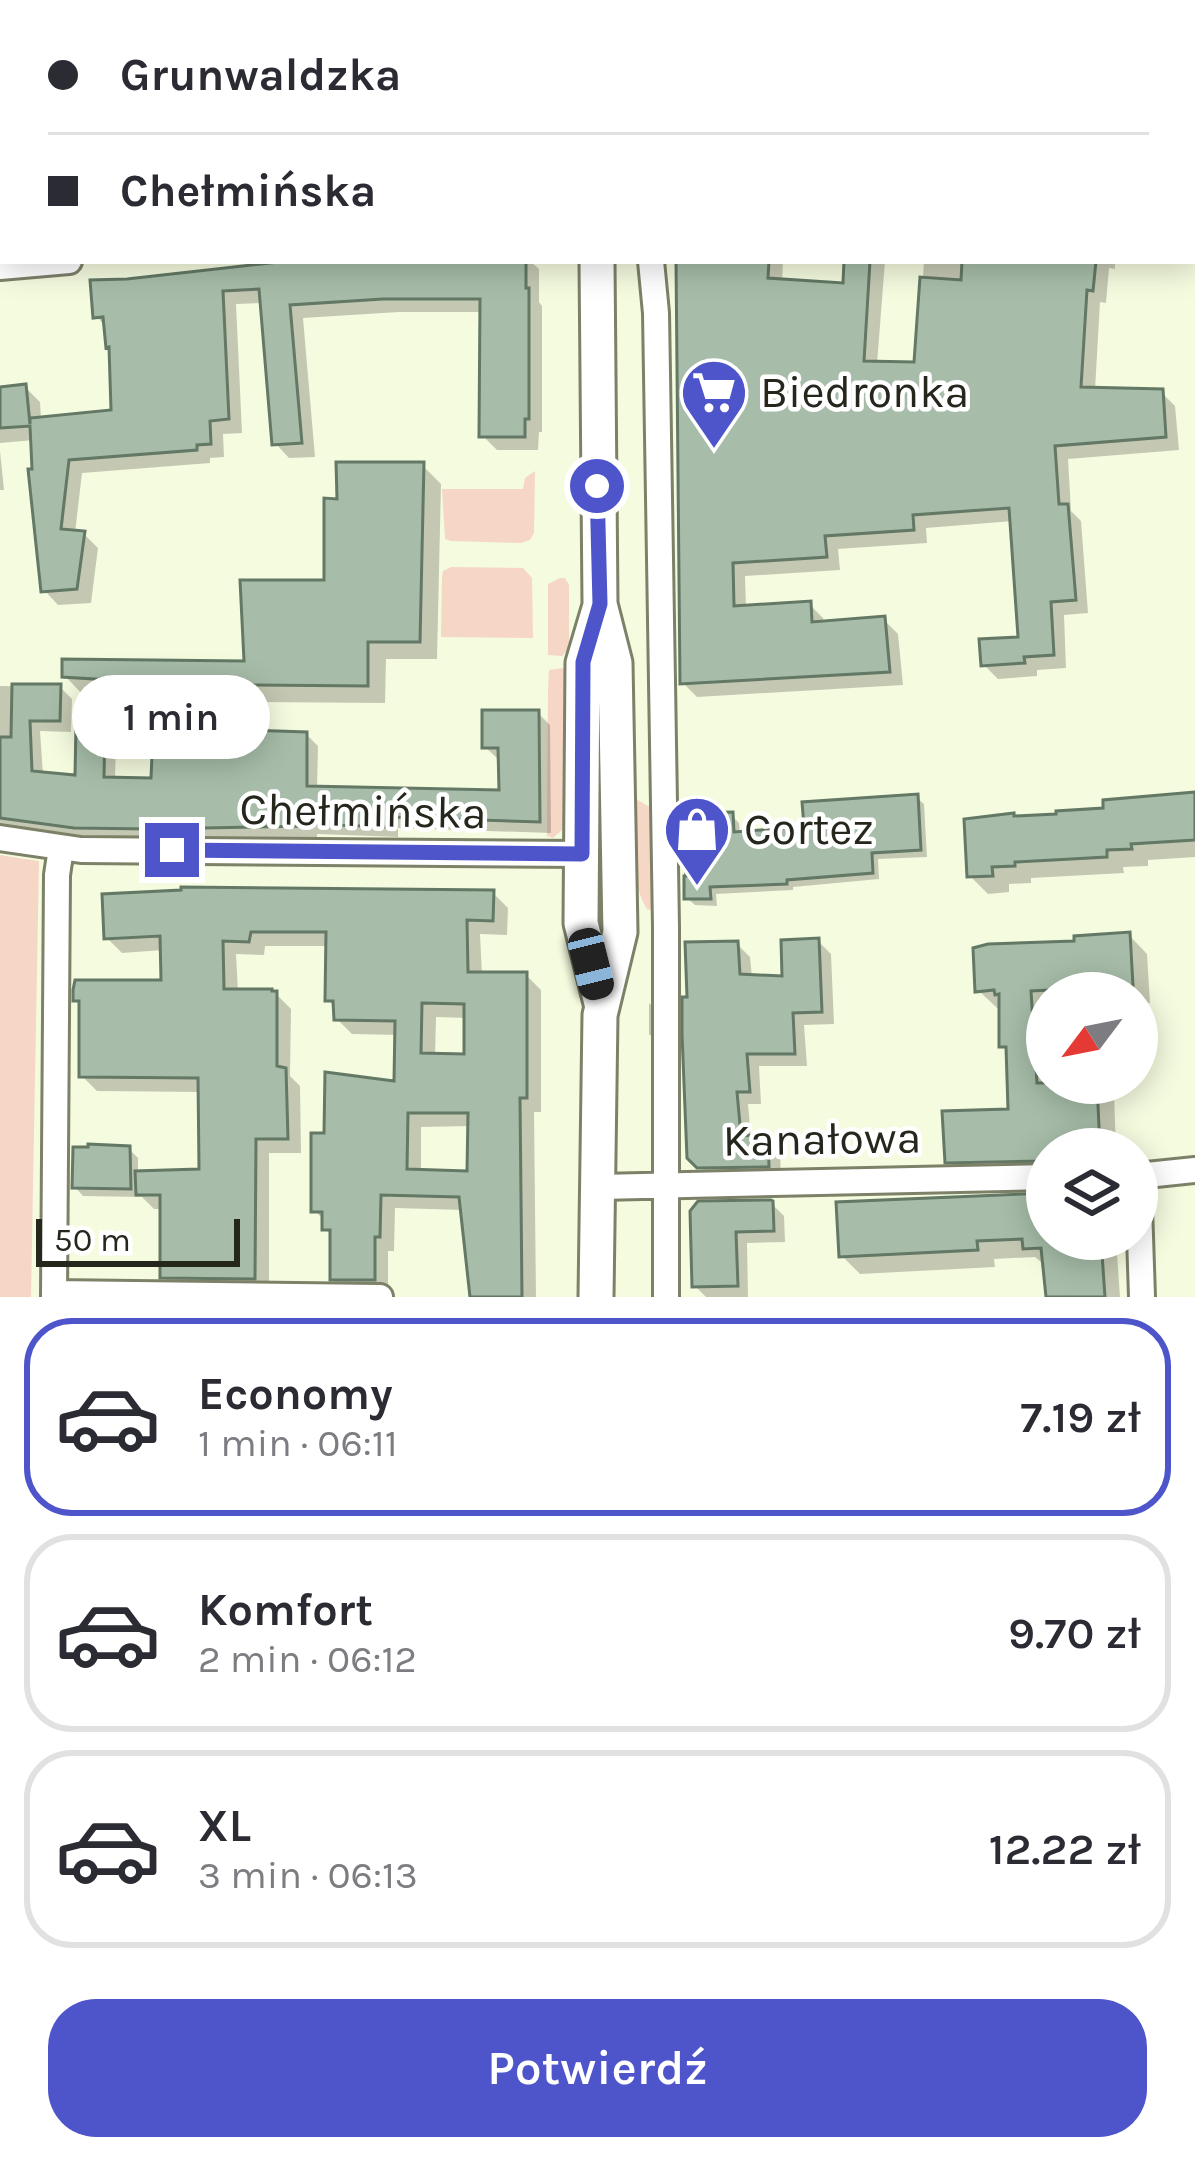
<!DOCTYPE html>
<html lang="pl">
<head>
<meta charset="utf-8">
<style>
	:root { --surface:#fff; --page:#f7f7f7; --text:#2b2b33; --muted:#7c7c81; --line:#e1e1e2; --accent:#4e55cb }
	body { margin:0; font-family:Karla,sans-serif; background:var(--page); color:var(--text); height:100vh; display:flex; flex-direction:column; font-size:45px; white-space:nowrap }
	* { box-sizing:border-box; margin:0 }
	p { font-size:39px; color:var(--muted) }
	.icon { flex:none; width:66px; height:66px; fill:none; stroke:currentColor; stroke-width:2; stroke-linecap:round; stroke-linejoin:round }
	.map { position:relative; height:1297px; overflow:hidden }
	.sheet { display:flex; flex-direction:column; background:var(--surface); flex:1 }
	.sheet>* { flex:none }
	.top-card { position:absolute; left:0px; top:0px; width:1197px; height:264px; box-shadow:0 6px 30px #0003; display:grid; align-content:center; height:264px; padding:0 48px; background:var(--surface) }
	.needle { width:78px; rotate:238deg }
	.buttons { position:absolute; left:1026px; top:972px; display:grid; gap:24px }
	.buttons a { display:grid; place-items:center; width:132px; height:132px; border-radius:50%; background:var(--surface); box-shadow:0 6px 30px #0003; font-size:60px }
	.scale { position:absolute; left:36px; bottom:30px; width:204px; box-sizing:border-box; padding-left:12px; border:6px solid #25271d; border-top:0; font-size:33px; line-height:42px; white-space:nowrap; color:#25271d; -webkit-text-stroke:9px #fff; paint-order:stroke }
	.end { position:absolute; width:54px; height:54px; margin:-27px; border:15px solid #4e55cb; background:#fff; box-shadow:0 0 0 6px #fff }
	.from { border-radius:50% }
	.bubble { position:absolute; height:84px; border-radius:42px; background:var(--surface); box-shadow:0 6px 30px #0003; font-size:39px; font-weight:600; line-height:84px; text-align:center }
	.car { position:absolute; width:36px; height:72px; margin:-36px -18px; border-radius:15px; box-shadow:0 0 9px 3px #0007; background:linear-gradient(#222 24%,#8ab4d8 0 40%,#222 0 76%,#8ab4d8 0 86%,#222 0) }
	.top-card b { display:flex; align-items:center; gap:42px; height:114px; font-size:45px }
	.top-card b+b { border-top:3px solid var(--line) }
	.top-card i { width:30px; height:30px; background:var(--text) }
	ul { padding:21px 0 0; list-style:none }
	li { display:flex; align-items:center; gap:36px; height:198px; margin:0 24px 18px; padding:0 24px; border:6px solid var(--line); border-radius:48px }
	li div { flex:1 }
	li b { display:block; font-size:45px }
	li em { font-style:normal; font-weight:600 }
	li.selected { border-color:var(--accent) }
	li>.icon { width:108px; height:108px; stroke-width:1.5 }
	.button { display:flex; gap:24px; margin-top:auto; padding:24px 48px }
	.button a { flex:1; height:138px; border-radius:48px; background:var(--accent); color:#fff; font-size:48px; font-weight:600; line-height:138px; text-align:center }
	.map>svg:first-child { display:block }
</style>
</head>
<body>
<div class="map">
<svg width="1195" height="1297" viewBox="0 0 1195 1297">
	<rect width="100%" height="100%" fill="#f5fbdf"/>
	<path fill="#f6d7c6" d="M535,471L534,533L530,540L521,543L451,541L445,539L442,489H523L525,478Z
		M451,567L523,568L532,578L533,638L441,637L442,576L443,571Z
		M560,578H565L569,585V649L562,656L548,655V584Z
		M563,668L569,674V814L562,830L553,838L547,836L548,690L549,670Z
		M633,797L651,808L652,901V909L648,910C629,885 634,830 633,797Z
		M0,855L39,861L31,1297H0Z"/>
	<path fill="#0003" fill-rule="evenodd" d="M130,0H550V3H130Z
		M682,0H762V3H682Z
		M933,0H1006V3H933Z
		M1077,0H1143V3H1077Z
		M0,10L3,50V255L0,259Z
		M275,261H530L539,269V302L542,306V432H539L538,450H497L482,435V312H399L303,318L315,457L289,458L275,443L263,303L236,304L242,433L223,434L224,457L210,458V463L82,473L75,533L84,534L98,548L91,603L58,605L44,590L34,440L0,443V390L25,387L40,402L41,420L115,413L112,350L107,328L96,316L276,266Z
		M679,261H783L782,282L846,286L847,261H885L877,364L917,366L924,261H921H1115V269L1109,268L1106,303L1100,302L1095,390L1161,392L1175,406L1179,450L1068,459L1071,511L1081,521L1088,613L1064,615L1066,668L1037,670V676L998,679L984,665L1021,639L1013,521L926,528L927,543L838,549L840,570L745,576L746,608L809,604L823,618L824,624L884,620L898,634L903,685L697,697L683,683Z
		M0,451L4,490H0Z
		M422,465L441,484L437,659H386L385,703L132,701L128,697L83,695L65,676L247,664L327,583Z
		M0,686L60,687L72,699L71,732L40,731L43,775L78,779L104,730L116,742L115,780L154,781L216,759L306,734L318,746L317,789L502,793V758H497L485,747L538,713L550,725L551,833L398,828V837L317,834V837L88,839L0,824Z
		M1195,795V857L1148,860V866L1123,867L1124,873L1031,878V883L1009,884V892L988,894L970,876L1015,819L1106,811Z
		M916,797L924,804L927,857L878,859L879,879L793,887V890L716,894L717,906L695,905L687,898L731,815L739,823L740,834L807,830Z
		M493,893L508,908L507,935L480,934L482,975H526L541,990V1112H534L536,1297H473L464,1210L395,1208L394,1251H388V1294H348L333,1279V1237L325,1229V1221L314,1210L327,1136L397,1084L398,1035L352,1034L337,1019L336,1008L328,1000L329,946H265L264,955L236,954L238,992L276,994L291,1009L290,1076L300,1086L301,1153H269V1293L178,1292L163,1277V1209H154L142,1197L83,1196L75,1187L129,1149L138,1158V1174L203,1172L201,1092L97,1091L82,1076V1006L76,1000L164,983L163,950L122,953L107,938ZM436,1017L467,1018V1057L435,1056ZM471,1126L470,1174L421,1173V1127Z
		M1129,935L1147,954L1150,1003L1137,1004V993H1047V1083H1103L1114,1094L1116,1149H1047V1178L966,1180L948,1161L1011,1112L1010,1053L1002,1046V1008H997L978,990L1077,944Z
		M818,941L831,954L834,1024L804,1025L807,1066H759L761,1104H748L751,1138L766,1137L780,1150L781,1179L713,1180L690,1157L737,944L750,957L752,977L785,979Z
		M649,1003L652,1006V1037L649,1034Z
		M1047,1197V1239H1116L1120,1297H1049L1046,1266L1035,1257L994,1259L995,1267L860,1274L842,1256Z
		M772,1204L784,1216L785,1242L747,1243L748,1297H706L695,1286L693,1212Z"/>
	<path fill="#a7bda9" stroke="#637865" stroke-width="3" fill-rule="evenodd" d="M288,261H526V288H529V419H525V437H479L480,299H383L290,305L302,443L272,445L259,289L223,291L229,419L210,421L211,444L197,445V450L69,460L61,529L85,531L77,589L41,592L28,469H32L30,426L0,428V387L26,384L30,424V418L111,410L109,347L106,348L103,317L93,318L90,280L127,279Z
		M676,261H769L768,278L843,283L844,261H870L864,361L914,362L920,277L961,280L962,261H1096L1093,291L1087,290L1081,387L1163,389L1166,437L1055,446L1059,504H1068L1076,600L1051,602L1054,655L1024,657L1025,663L981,666L979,639L1018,637L1009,508L913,515L914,530L825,536L827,557L733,563L734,606L811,601L812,622L885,616L890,672L680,684Z
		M336,462H424L420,642H368V686L110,684V680L62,677V659L244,661L240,580H324V498L337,499Z
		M12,684H61L60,721H30L32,771L75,775L76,726L105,727L104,777L151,778L152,755L213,756V729L307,732V786L499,790L498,748H482V710H539L540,822L388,817L387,827L307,824V826L150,829L74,828L0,818V737H11Z
		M1195,792V840L1131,844L1132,849L1107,850V857L1015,862V866L992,867L993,876L967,877L964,819L1014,813V816L1056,814V811L1103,808V800Z
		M918,794L921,850L872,853L873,873L787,880V884L710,887L711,899H684V876H686L681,813L733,812L734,832L804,827L802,802Z
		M181,887L494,890L493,921L467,920L468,972H527V1098H520L522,1297H470L459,1197L381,1195L380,1237H375V1280H330V1230H322V1212H311V1133H324L325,1072L394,1081L395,1021L334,1020L333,1001H325L326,932H251L249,942L223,941L224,989H272V991H277V1066L286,1068L288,1139H256L255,1279L160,1278V1195H136L135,1171L199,1169L198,1078L79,1077V1001H73V990L75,980H161L160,936L104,939L102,894L181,890ZM422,1003L464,1004V1054L421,1053ZM408,1113H468L467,1171L407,1169Z
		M1130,932L1133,986L1031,991L1037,1083H1097L1100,1149H1047V1161L945,1163L942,1111L1008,1109L1006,1047H999V994L995,995L994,990L975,992L973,948L988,944L1074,941V936Z
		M819,938L822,1012L793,1013L795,1054H747L750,1092H737L741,1136L768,1134L769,1167L697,1168L687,1158L682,1034V997H687L685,942L738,941L740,974L782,976L781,940Z
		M88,1144L130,1146L131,1189L72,1188L73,1147H88Z
		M1047,1193V1239H1101L1105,1297H1046L1041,1248L1023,1249L1022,1239L977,1241L978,1250L839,1257L836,1202Z
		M771,1200L773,1201L774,1231L736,1232L738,1286L692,1287L690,1211L698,1201Z"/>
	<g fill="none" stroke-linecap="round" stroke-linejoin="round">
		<defs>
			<path id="minor" d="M658,3V0
				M1194,211H1195
				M651,261L656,313L666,927V1297
				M0,267L69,261
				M0,838L81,850L582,854
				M1137,1176L1195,1170
				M1138,1176L1142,1297
				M599,1187L1047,1177
				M54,1293L380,1297
				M54,1297L57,875L61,848"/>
			<path id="secondary" d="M600,3V0
				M599,609L583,663L581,923L601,1003
				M596,1297L600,1015L620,932L615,663L600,604L597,261"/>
		</defs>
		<use href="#minor" stroke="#7d8168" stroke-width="30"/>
		<use href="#secondary" stroke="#7d8168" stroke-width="39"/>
		<use href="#minor" stroke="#fff" stroke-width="24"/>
		<use href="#secondary" stroke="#fff" stroke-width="33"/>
	</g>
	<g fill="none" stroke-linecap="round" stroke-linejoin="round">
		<path stroke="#4e55cb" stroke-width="15" d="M172,850L582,854L583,662L600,604L597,486"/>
	</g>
	<defs>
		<symbol id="supermarket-pin" viewBox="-11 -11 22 30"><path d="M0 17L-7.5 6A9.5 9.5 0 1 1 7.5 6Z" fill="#4e55cb" stroke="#fff"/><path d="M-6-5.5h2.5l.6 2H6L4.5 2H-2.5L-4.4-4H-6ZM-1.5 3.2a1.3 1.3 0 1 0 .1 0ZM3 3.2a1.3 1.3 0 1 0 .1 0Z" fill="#fff"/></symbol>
		<symbol id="shop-pin" viewBox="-11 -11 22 30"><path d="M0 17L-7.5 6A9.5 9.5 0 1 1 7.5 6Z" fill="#4e55cb" stroke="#fff"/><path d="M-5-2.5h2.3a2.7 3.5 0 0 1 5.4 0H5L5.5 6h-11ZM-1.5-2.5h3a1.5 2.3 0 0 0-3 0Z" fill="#fff"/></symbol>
	</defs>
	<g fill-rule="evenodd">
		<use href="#supermarket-pin" x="676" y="354" width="76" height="104"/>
		<use href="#shop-pin" x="659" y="791" width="76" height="104"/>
	</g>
	<g text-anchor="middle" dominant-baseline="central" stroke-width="9" stroke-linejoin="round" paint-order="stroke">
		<g font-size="45" fill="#25271d" stroke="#fff" text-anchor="start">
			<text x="760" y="392">Biedronka</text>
			<text x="744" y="829">Cortez</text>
		</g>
		<g font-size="45" fill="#25271d" stroke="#fff">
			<text transform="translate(363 811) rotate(1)">Chełmińska</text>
			<text transform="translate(822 1139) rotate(-1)">Kanałowa</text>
		</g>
	</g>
</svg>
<div class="buttons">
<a><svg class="needle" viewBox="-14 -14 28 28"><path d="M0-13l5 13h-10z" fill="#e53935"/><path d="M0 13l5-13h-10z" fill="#7c7c81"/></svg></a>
<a><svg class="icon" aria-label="layers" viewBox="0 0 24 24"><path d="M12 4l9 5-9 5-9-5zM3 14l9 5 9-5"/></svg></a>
</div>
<div class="scale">50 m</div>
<i class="end from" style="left:597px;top:486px"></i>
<i class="end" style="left:172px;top:850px"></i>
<div class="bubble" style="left:72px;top:675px;width:198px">1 min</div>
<i class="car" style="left:591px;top:964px;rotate:166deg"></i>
<div class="top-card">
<b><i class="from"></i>Grunwaldzka</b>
<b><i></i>Chełmińska</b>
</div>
</div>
<section class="sheet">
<ul>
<li class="selected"><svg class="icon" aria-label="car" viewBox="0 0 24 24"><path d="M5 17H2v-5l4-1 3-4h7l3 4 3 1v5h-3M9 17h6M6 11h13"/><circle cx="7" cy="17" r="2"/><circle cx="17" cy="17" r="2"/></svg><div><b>Economy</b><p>1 min · 06:11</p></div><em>7.19 zł</em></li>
<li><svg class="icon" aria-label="car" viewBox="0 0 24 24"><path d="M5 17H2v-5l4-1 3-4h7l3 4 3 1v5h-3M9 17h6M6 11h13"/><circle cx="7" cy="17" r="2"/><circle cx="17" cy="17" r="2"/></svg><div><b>Komfort</b><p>2 min · 06:12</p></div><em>9.70 zł</em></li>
<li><svg class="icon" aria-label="car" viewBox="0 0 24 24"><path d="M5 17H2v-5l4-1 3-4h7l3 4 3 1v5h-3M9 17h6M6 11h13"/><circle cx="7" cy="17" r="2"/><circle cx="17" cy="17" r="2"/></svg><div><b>XL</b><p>3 min · 06:13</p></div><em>12.22 zł</em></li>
</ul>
<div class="button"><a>Potwierdź</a></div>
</section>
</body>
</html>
